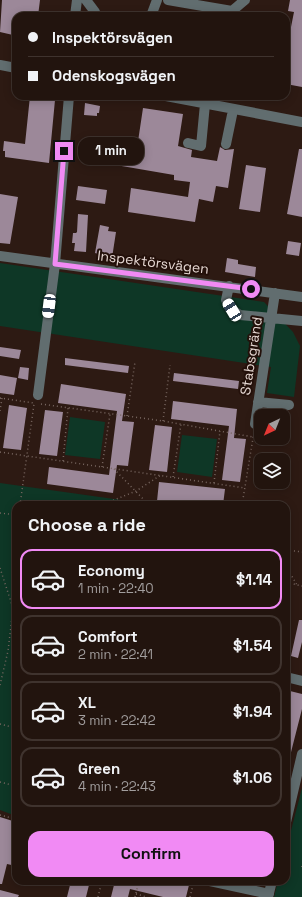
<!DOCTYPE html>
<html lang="en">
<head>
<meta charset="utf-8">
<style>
	:root { --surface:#22140e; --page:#2a1d17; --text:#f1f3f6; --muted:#a29e9e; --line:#3f332e; --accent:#f18af4 }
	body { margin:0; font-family:"Space Grotesk",sans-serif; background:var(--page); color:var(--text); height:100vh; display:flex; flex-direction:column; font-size:15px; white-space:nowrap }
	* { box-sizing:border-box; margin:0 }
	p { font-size:13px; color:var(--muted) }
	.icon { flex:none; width:22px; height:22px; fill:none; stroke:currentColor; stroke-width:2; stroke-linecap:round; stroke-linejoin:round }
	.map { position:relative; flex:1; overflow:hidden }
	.panel { position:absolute; left:12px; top:501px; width:278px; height:384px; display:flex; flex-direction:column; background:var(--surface); border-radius:12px; box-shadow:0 2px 10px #0003,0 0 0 1px var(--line) }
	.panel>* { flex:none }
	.guide { position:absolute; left:12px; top:12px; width:278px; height:88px; border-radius:12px; box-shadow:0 2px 10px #0003,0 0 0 1px var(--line); display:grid; align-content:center; height:88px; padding:0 16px; background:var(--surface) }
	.needle { width:26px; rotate:223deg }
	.tools { position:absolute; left:254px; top:409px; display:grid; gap:8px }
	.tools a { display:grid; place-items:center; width:36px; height:36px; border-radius:8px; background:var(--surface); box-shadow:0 2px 10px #0003,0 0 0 1px var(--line); font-size:20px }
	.end { position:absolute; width:18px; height:18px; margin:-9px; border:5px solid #f18af4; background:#111; box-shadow:0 0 0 2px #111 }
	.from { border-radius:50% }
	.bubble { position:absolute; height:28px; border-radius:12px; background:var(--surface); box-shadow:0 2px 10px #0003,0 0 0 1px var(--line); font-size:13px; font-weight:600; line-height:28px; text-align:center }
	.car { position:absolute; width:12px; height:24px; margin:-12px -6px; border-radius:5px; box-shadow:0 0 3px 1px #0007; background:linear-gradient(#fff 24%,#345 0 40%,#fff 0 76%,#345 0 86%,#fff 0) }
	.guide b { display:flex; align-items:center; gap:14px; height:38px; font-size:15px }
	.guide b+b { border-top:1px solid var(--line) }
	.guide i { width:10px; height:10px; background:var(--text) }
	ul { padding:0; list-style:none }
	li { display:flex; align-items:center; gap:12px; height:60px; margin:0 8px 6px; padding:0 8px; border:2px solid var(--line); border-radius:12px }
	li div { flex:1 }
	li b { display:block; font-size:15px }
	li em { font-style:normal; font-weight:600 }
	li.active { border-color:var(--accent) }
	li>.icon { width:36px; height:36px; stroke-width:1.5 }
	h2 { padding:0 16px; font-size:18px; line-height:48px }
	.button { display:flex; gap:8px; margin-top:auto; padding:8px 16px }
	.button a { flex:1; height:46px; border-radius:12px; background:var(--accent); color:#111; font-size:16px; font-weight:600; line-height:46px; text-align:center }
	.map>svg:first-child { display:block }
</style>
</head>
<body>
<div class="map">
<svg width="302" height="897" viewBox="0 0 302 897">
	<rect width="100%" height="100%" fill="#2d1a13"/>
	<path fill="#0e3726" d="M0,263L264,302L293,332L300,346L294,397L267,393L271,367L0,326Z
		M70,417L105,422L100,459L65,455Z
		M182,435L217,439L212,477L177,472Z
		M0,483L157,505H16V816L0,810Z
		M302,788V897H274L278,881H286V850Z"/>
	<path fill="#9c8899" d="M2,0H40L38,16H16V34L13,35L0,32Z
		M290,0H302V87L286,84V52H288L290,38L289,37L294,12L288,11Z
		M30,96H52L55,100L49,163L5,157V151H3L4,141L25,144Z
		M85,103L100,106L99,113H97V116L84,115Z
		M143,108L183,114L178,146L192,150L191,157L217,161L220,147L225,150L234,149L228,188L216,186L213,202L199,199L195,222L128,212L131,188L188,197L190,182L174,180V175L110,164L112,152L134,155L136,148H137Z
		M299,149H302V217L287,214Z
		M246,165L266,168L260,212L239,209Z
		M78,186L107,190L105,204L76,200Z
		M0,194L18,197L10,244L0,243Z
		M78,214L88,215L86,252L74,251L75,243H72L73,233H76L77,232Z
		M100,225L109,227L108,231L116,232L112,258L95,253Z
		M288,241L301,243L299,256L286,254Z
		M227,258L238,260V264L256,267L255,277L225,272Z
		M0,347L21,350L19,359L0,356Z
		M65,358L129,366L128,373L65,365Z
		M20,367L29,368L28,380L18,378Z
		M174,373L239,381L238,389L173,381Z
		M0,375L17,378L14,395L0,393Z
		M61,384L126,394L122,421L134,422L128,466L117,465L113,493L47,484L49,467L109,475L117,411L58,403Z
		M173,401L237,409L234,438L246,439L240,482L222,480L229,426L171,419Z
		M9,405L27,408L21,450L3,448Z
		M45,410L63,412L57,456L39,454Z
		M155,425L172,427L167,472L149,470Z
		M159,482L225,489L223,505H194L157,501Z
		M299,620H302V642L298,658L291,656Z
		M286,690L302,694V709L288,764H286V747L291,728H286Z
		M0,817L16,822V866L7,864L2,884H0Z
		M71,881H90L86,897H67Z
		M115,881H124L144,886L145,881H173L189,885L186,897H163L130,889L128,897H111Z
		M0,890L19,895L18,897H0Z"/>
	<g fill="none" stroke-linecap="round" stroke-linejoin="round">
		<path stroke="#786761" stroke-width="1.5" stroke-dasharray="1 3" stroke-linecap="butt" d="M0,398L34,403
			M41,404L163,421L253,437
			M0,411L2,398
			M127,416L135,362
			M163,421L170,365
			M0,452L245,488
			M63,461L68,408
			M102,467L110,414
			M114,469L149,505
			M173,477L181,424
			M214,483L220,431
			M20,505L34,404
			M102,505L136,491L161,475
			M242,505L254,432
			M0,513L16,515
			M286,550L302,552
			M286,566L297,585
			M0,568L13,608
			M286,582L302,586
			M0,685L8,651L13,609L16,595
			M0,724L16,728
			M0,782L16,786
			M0,815L16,819
			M302,866V870
			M136,894L147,897
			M98,897L102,881
			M135,897L139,881
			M190,897L194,881"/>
		<path stroke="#616d6f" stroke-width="10" d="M86,0L95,12V16
			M168,0L232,11L245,0
			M75,16L77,0
			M151,16L157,0
			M0,65L16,68
			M166,96L302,122
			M188,143L201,146L205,104
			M226,144L232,115
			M0,256L302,297
			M229,286L226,300L232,310L240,315L302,321
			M38,395L55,264L69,96
			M258,402L289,405
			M255,424L275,293
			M286,677L302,681
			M286,822L302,754
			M210,881L269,894
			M268,897L272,881"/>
	</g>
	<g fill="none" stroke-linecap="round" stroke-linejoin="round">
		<path stroke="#f18af4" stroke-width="5" d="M64,151L55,264L251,289"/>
	</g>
	<g text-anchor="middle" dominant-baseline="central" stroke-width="4" stroke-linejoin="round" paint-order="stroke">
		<g font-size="14" fill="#e5d7d2" stroke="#23100a">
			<text transform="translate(153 262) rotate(7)">Inspektörsvägen</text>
			<text transform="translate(251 356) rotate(-81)">Stabsgränd</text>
		</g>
	</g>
</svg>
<div class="tools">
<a><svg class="needle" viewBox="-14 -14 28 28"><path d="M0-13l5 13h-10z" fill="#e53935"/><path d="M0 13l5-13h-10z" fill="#a29e9e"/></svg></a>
<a><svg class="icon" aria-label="layers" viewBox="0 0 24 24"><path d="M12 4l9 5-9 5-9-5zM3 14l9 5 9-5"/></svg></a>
</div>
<i class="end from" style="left:251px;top:289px"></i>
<i class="end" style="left:64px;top:151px"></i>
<div class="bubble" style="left:78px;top:137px;width:66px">1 min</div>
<i class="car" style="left:49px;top:306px;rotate:187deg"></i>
<i class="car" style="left:232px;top:310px;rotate:329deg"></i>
<div class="guide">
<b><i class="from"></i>Inspektörsvägen</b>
<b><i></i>Odenskogsvägen</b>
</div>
<section class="panel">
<h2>Choose a ride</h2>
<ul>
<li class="active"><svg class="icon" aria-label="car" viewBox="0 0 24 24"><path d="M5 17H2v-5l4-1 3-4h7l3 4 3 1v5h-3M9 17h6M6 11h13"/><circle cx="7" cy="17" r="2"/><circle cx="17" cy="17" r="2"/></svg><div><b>Economy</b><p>1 min · 22:40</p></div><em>$1.14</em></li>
<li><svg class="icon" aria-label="car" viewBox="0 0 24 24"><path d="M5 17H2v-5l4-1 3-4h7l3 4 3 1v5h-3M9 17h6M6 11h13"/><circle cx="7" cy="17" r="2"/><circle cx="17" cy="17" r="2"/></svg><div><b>Comfort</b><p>2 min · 22:41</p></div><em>$1.54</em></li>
<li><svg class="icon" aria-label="car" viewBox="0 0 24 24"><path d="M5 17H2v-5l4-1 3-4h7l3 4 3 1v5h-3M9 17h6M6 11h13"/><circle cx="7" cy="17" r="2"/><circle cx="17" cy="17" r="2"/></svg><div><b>XL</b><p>3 min · 22:42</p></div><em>$1.94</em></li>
<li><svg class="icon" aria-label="car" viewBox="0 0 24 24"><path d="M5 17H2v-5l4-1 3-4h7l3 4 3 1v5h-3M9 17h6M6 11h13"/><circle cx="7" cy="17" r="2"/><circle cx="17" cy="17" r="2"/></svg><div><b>Green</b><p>4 min · 22:43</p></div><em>$1.06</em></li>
</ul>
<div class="button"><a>Confirm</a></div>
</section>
</div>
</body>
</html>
